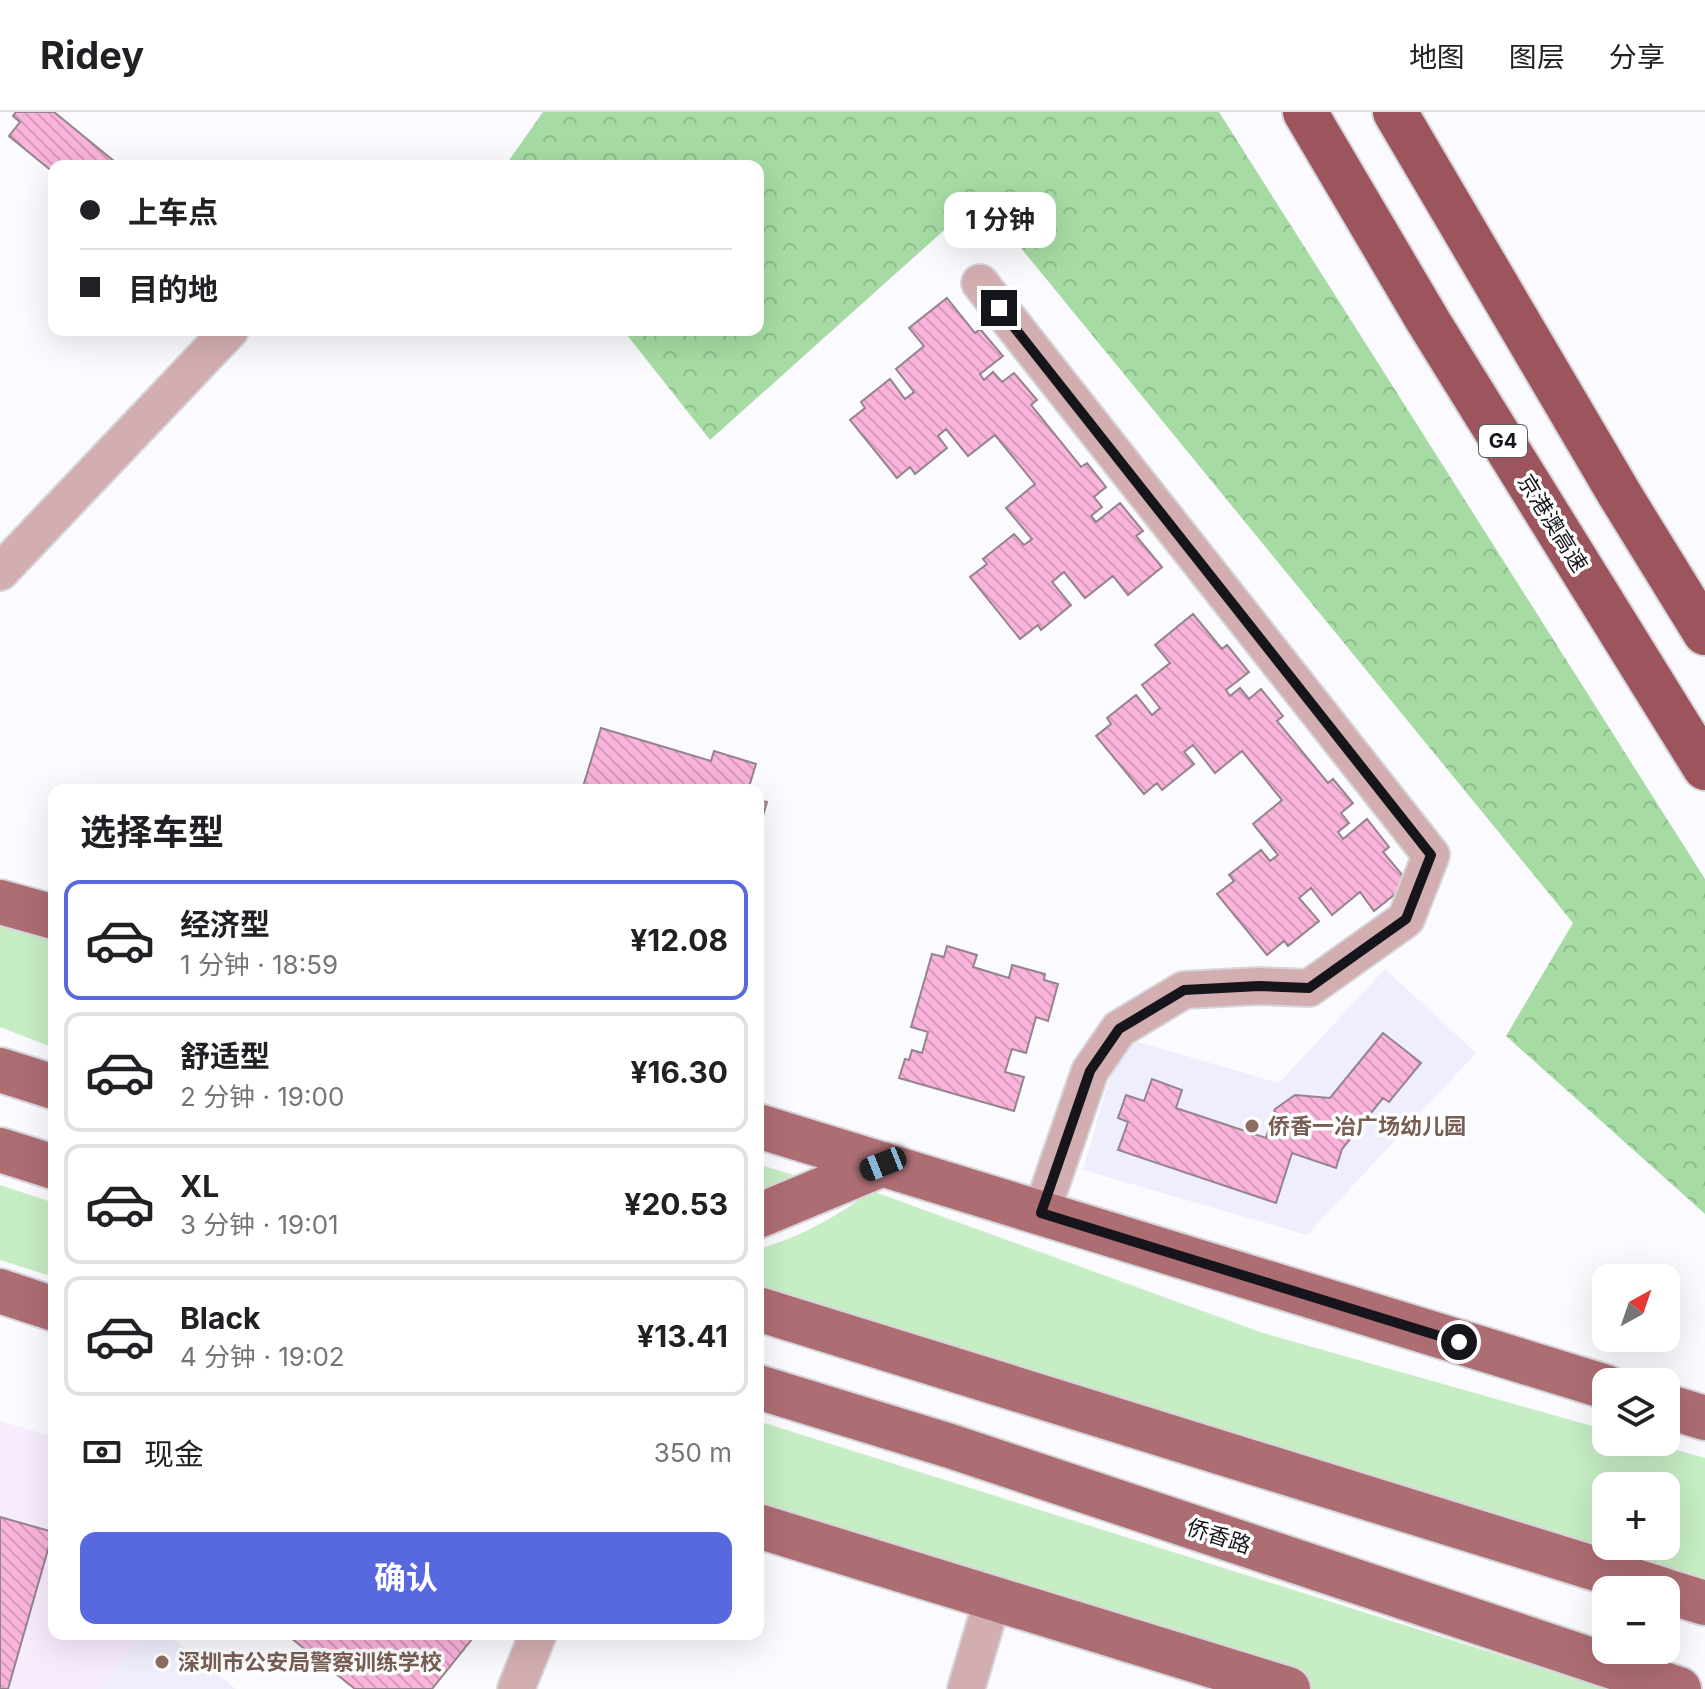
<!DOCTYPE html>
<html lang="zh">
<head>
<meta charset="utf-8">
<style>
	:root { --surface:#fff; --page:#f2f2f2; --text:#202124; --muted:#757577; --line:#e0e0e0; --accent:#5868de }
	body { margin:0; font-family:Inter,"Noto Sans SC",sans-serif; background:var(--page); color:var(--text); height:100vh; display:flex; flex-direction:column; font-size:30px; white-space:nowrap }
	* { box-sizing:border-box; margin:0 }
	p { font-size:26px; color:var(--muted) }
	.icon { flex:none; width:44px; height:44px; fill:none; stroke:currentColor; stroke-width:2; stroke-linecap:round; stroke-linejoin:round }
	.map { position:relative; flex:1; overflow:hidden }
	.drawer { position:absolute; left:48px; top:672px; width:716px; height:856px; display:flex; flex-direction:column; background:var(--surface); border-radius:16px; box-shadow:0 8px 32px #0002 }
	.drawer>* { flex:none }
	.top-card { position:absolute; left:48px; top:48px; width:716px; height:176px; border-radius:16px; box-shadow:0 8px 32px #0002; display:grid; align-content:center; height:176px; padding:0 32px; background:var(--surface) }
	.needle { width:52px; rotate:40deg }
	.fabs { position:absolute; left:1592px; top:1152px; display:grid; gap:16px }
	.fabs a { display:grid; place-items:center; width:88px; height:88px; border-radius:16px; background:var(--surface); box-shadow:0 8px 32px #0002; font-size:40px }
	.end { position:absolute; width:36px; height:36px; margin:-18px; border:10px solid #16151b; background:#fff; box-shadow:0 0 0 4px #fff }
	.from { border-radius:50% }
	.bubble { position:absolute; height:56px; border-radius:16px; background:var(--surface); box-shadow:0 8px 32px #0002; font-size:26px; font-weight:700; line-height:56px; text-align:center }
	.car { position:absolute; width:24px; height:48px; margin:-24px -12px; border-radius:10px; box-shadow:0 0 6px 2px #0007; background:linear-gradient(#222 24%,#8ab4d8 0 40%,#222 0 76%,#8ab4d8 0 86%,#222 0) }
	.top-card b { display:flex; align-items:center; gap:28px; height:76px; font-size:30px }
	.top-card b+b { border-top:2px solid var(--line) }
	.top-card i { width:20px; height:20px; background:var(--text) }
	ul { padding:0; list-style:none }
	li { display:flex; align-items:center; gap:24px; height:120px; margin:0 16px 12px; padding:0 16px; border:4px solid var(--line); border-radius:16px }
	li div { flex:1 }
	li b { display:block; font-size:30px }
	li em { font-style:normal; font-weight:700 }
	li.on { border-color:var(--accent) }
	li>.icon { width:72px; height:72px; stroke-width:1.5 }
	h2 { padding:0 32px; font-size:36px; line-height:96px }
	.pay { display:flex; align-items:center; gap:20px; height:88px; padding:0 32px; font-size:30px }
	.pay p { margin-inline-start:auto }
	.action { display:flex; gap:16px; margin-top:auto; padding:16px 32px }
	.action a { flex:1; height:92px; border-radius:16px; background:var(--accent); color:#fff; font-size:32px; font-weight:700; line-height:92px; text-align:center }
	header { display:flex; align-items:center; gap:48px; box-sizing:border-box; height:112px; padding:0 40px; background:var(--surface); border-bottom:2px solid var(--line) }
	header strong { font-size:38px }
	nav { display:flex; gap:44px; margin-inline-start:auto; font-size:28px }
	.map>svg:first-child { display:block }
</style>
</head>
<body>
<header>
<strong>Ridey</strong>
<nav><a>地图</a><a>图层</a><a>分享</a></nav>
</header>
<div class="map">
<svg width="1705" height="1577" viewBox="0 0 1705 1577">
	<defs>
		<pattern id="forest-crowns" width="20" height="18" patternUnits="userSpaceOnUse" patternTransform="scale(2)"><rect width="20" height="18" fill="#a6dca4"/><path d="M2 6a3 3 0 1 1 6 0M12 15a3 3 0 1 1 6 0" fill="none" stroke="#8ebc8d"/></pattern>
		<pattern id="building-back-hatch" width="6" height="6" patternUnits="userSpaceOnUse" patternTransform="scale(2)"><rect width="6" height="6" fill="#fab4dc"/><path d="M-1 5l2 2M0 0l6 6M5-1l2 2" fill="none" stroke="#d69abc"/></pattern>
	</defs>
	<rect width="100%" height="100%" fill="#fbfafe"/>
	<path fill="#f7ecfc" d="M0,1309L54,1325V1522H146L100,1577H0Z"/>
	<path fill="#efeefd" d="M1385,857L1476,941L1307,1123L1083,1058L1121,925L1279,971Z
		M146,1522H167L236,1577H100Z"/>
	<path fill="#c6edc4" fill-rule="evenodd" d="M0,810L54,827V936L0,915Z
		M758,1052L793,1063L758,1079Z
		M0,1073L54,1091V1165L0,1148Z
		M872,1079L1263,1221L1606,1318V1330H1647L1705,1346V1475L758,1175V1137C801,1125 836,1105 872,1079ZM1606,1374H1666V1434H1606Z
		M758,1309L1607,1577H1310L973,1466L758,1399Z"/>
	<path fill="url(#forest-crowns)" d="M543,0H1219L1705,767V1102L1506,924L1573,811L980,86L710,328L623,218H758V54H505Z"/>
	<path fill="url(#building-back-hatch)" stroke="#95848d" stroke-width="2" d="M16,0H54L120,54H54V61L9,24L20,10L13,4Z
		M947,186L975,221L980,217L1003,244L980,262L984,268L993,260L1002,270L1014,261L1037,288L1031,293L1081,355L1087,351L1106,375L1094,385L1102,395L1091,404L1096,410L1120,391L1143,419L1136,424L1162,455L1128,483L1113,464L1085,486L1064,460L1052,470L1071,493L1041,518L1038,513L1020,527L970,465L987,452L983,447L1014,422L1024,433L1032,427L1006,396L1035,372L995,323L968,344L946,317L938,324L947,336L915,362L910,355L897,366L850,308L865,296L861,290L890,267L905,287L914,280L896,257L924,234L909,216Z
		M1193,502L1222,537L1227,533L1249,560L1226,578L1230,584L1240,576L1249,587L1261,577L1283,604L1277,609L1328,671L1333,667L1353,691L1341,701L1349,711L1338,720L1343,727L1367,707L1389,735L1383,740L1409,771L1374,799L1360,780L1332,803L1311,776L1299,786L1319,809L1288,834L1284,829L1267,843L1217,782L1234,769L1229,763L1261,738L1270,749L1278,743L1253,712L1282,688L1242,639L1215,661L1193,633L1184,640L1194,652L1162,678L1157,671L1144,682L1096,624L1111,612L1107,606L1136,583L1152,603L1160,596L1142,573L1170,551L1155,533Z
		M601,616L711,649L714,639L756,652L748,678H582Z
		M758,688L767,690L758,721Z
		M947,834L977,843L973,855L1009,866L1012,853L1045,862L1044,868L1058,872L1048,909L1036,905L1026,941L1012,937L1005,960L1024,965L1014,999L899,966L905,947L909,948L912,938L922,941L928,920L911,915L932,842L944,845Z
		M1383,921L1421,951L1389,990L1383,986L1342,1037L1336,1056L1292,1041L1276,1091L1118,1038L1128,1010L1118,1006L1126,983L1144,989L1152,967L1182,978L1176,996L1266,1026L1275,997L1295,983L1330,986Z
		M0,1405L53,1420L8,1577H0Z
		M0,1405L53,1420L8,1577H0Z
		M286,1522H476L432,1577H355Z"/>
	<g fill="none" stroke-linecap="round" stroke-linejoin="round">
		<defs>
			<path id="minor" d="M980,171L1431,743L1406,807L1309,876L1259,874L1184,878L1119,917L1090,959L1041,1101
				M0,460L230,218
				M516,1577L538,1522
				M966,1577L993,1486"/>
			<path id="major" d="M0,790L54,805
				M0,958L54,975
				M758,1014L1606,1275
				M0,1038L54,1055
				M758,1104L883,1052
				M0,1179L54,1197
				M758,1197L1664,1478
				M758,1275L950,1334L1679,1577
				M1666,1294L1705,1306
				M758,1414L1288,1577
				M1666,1479L1705,1491"/>
			<path id="highway" d="M1305,0L1428,209L1705,656
				M1395,0L1620,383L1705,521"/>
		</defs>
		<use href="#minor" stroke="#d6d5da" stroke-width="40"/>
		<use href="#major" stroke="#d6d5da" stroke-width="48"/>
		<use href="#highway" stroke="#d6d5da" stroke-width="48"/>
		<use href="#minor" stroke="#d3aeb1" stroke-width="36"/>
		<use href="#major" stroke="#ac6d73" stroke-width="44"/>
		<use href="#highway" stroke="#9d555d" stroke-width="44"/>
	</g>
	<g fill="none" stroke-linecap="round" stroke-linejoin="round">
		<path stroke="#16151b" stroke-width="10" d="M999,196L1431,743L1406,807L1309,876L1259,874L1184,878L1119,917L1090,959L1041,1101L1459,1230"/>
	</g>
	<g fill="#8d6e63" stroke="#fff" stroke-width="3">
		<circle cx="1252" cy="1014" r="8"/>
		<circle cx="162" cy="1550" r="8"/>
	</g>
	<g text-anchor="middle" dominant-baseline="central" stroke-width="7" stroke-linejoin="round" paint-order="stroke">
		<rect fill="#fff" stroke="#5c5b5f" stroke-width="2" x="1479" y="313" width="48" height="32" rx="6"/>
		<g font-size="20" font-weight="bold" fill="#16151b">
			<text x="1503" y="329">G4</text>
		</g>
		<g font-size="22" fill="#16151b" stroke="#fff">
			<text transform="translate(1553 411) rotate(58)">京港澳高速</text>
			<text transform="translate(1219 1424) rotate(18)">侨香路</text>
		</g>
		<g font-size="22" font-weight="bold" fill="#785e54" stroke="#fff" text-anchor="start">
			<text x="1268" y="1014">侨香一冶广场幼儿园</text>
			<text x="178" y="1550">深圳市公安局警察训练学校</text>
		</g>
	</g>
</svg>
<div class="fabs">
<a><svg class="needle" viewBox="-14 -14 28 28"><path d="M0-13l5 13h-10z" fill="#e53935"/><path d="M0 13l5-13h-10z" fill="#757577"/></svg></a>
<a><svg class="icon" aria-label="layers" viewBox="0 0 24 24"><path d="M12 4l9 5-9 5-9-5zM3 14l9 5 9-5"/></svg></a>
<a>+</a>
<a>−</a>
</div>
<i class="end from" style="left:1459px;top:1230px"></i>
<i class="end" style="left:999px;top:196px"></i>
<div class="bubble" style="left:944px;top:80px;width:112px">1 分钟</div>
<i class="car" style="left:883px;top:1052px;rotate:248deg"></i>
<div class="top-card">
<b><i class="from"></i>上车点</b>
<b><i></i>目的地</b>
</div>
<section class="drawer">
<h2>选择车型</h2>
<ul>
<li class="on"><svg class="icon" aria-label="car" viewBox="0 0 24 24"><path d="M5 17H2v-5l4-1 3-4h7l3 4 3 1v5h-3M9 17h6M6 11h13"/><circle cx="7" cy="17" r="2"/><circle cx="17" cy="17" r="2"/></svg><div><b>经济型</b><p>1 分钟 · 18:59</p></div><em>¥12.08</em></li>
<li><svg class="icon" aria-label="car" viewBox="0 0 24 24"><path d="M5 17H2v-5l4-1 3-4h7l3 4 3 1v5h-3M9 17h6M6 11h13"/><circle cx="7" cy="17" r="2"/><circle cx="17" cy="17" r="2"/></svg><div><b>舒适型</b><p>2 分钟 · 19:00</p></div><em>¥16.30</em></li>
<li><svg class="icon" aria-label="car" viewBox="0 0 24 24"><path d="M5 17H2v-5l4-1 3-4h7l3 4 3 1v5h-3M9 17h6M6 11h13"/><circle cx="7" cy="17" r="2"/><circle cx="17" cy="17" r="2"/></svg><div><b>XL</b><p>3 分钟 · 19:01</p></div><em>¥20.53</em></li>
<li><svg class="icon" aria-label="car" viewBox="0 0 24 24"><path d="M5 17H2v-5l4-1 3-4h7l3 4 3 1v5h-3M9 17h6M6 11h13"/><circle cx="7" cy="17" r="2"/><circle cx="17" cy="17" r="2"/></svg><div><b>Black</b><p>4 分钟 · 19:02</p></div><em>¥13.41</em></li>
</ul>
<div class="pay"><svg class="icon" aria-label="cash" viewBox="0 0 24 24"><path d="M3 7h18v10H3z"/><circle cx="12" cy="12" r="2"/></svg>现金<p>350 m</p></div>
<div class="action"><a>确认</a></div>
</section>
</div>
</body>
</html>
